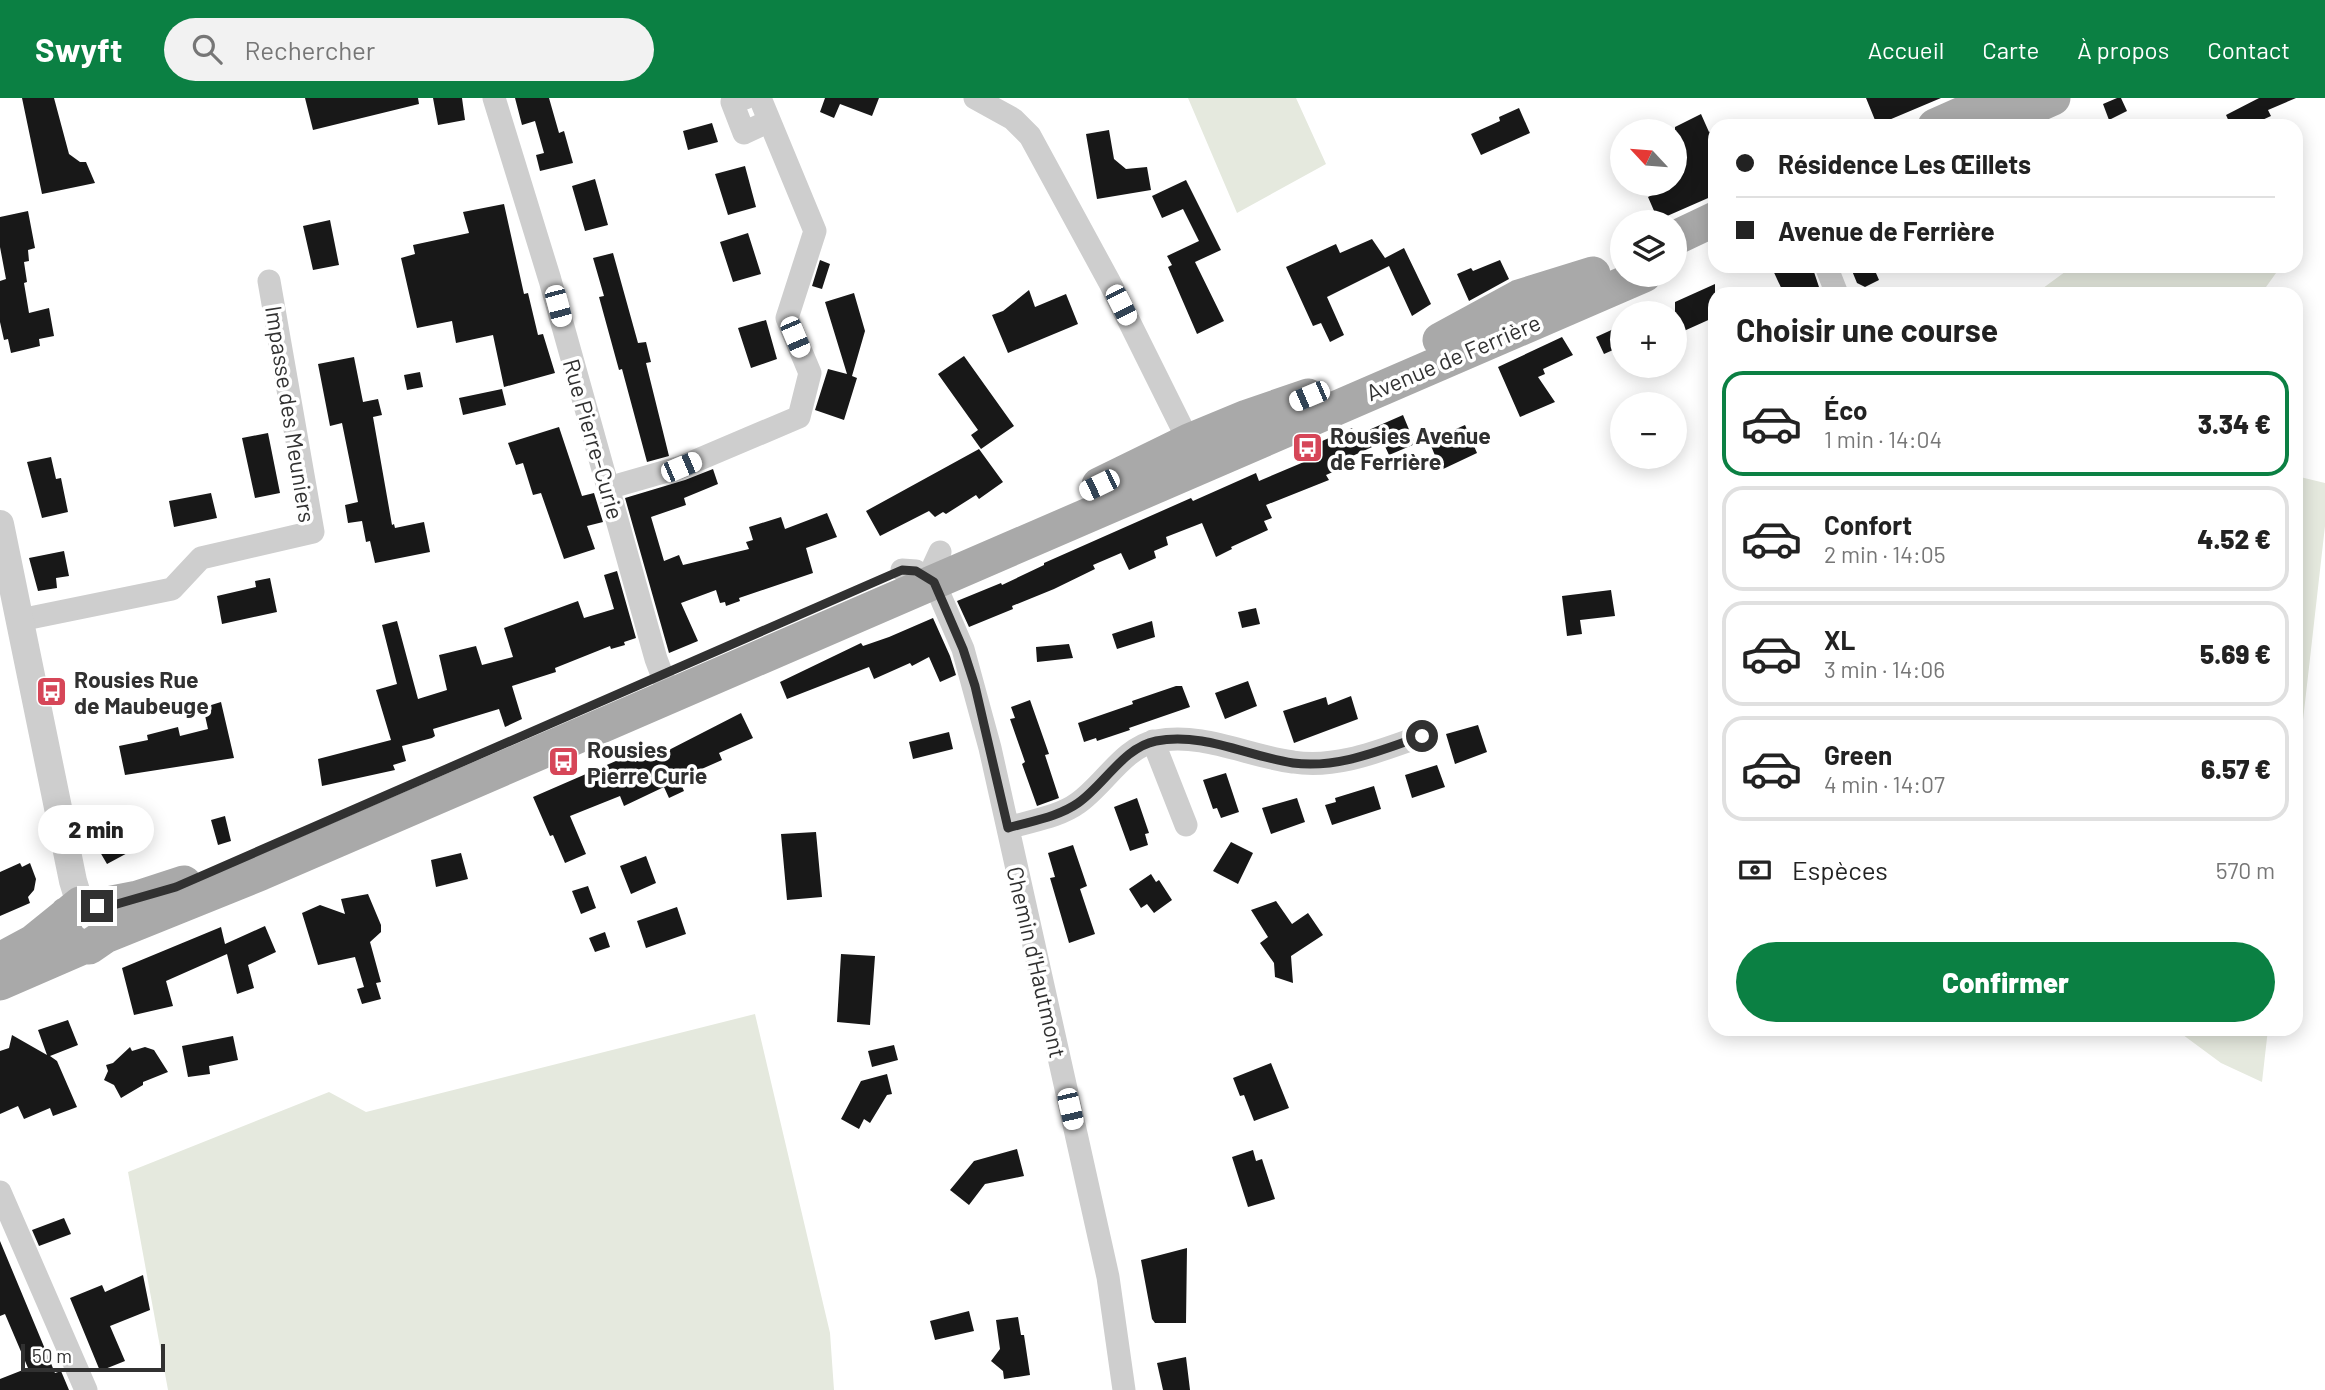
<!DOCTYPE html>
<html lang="fr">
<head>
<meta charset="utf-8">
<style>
	:root { --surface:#fff; --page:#f2f2f2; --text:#222; --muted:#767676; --line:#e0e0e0; --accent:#0b8043 }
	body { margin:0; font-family:Barlow,sans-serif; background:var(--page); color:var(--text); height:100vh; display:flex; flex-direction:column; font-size:26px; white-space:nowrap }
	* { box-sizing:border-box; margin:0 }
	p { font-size:23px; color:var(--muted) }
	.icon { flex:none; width:38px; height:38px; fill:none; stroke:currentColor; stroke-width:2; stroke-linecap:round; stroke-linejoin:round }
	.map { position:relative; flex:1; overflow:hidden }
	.details { position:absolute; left:1708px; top:189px; width:595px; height:749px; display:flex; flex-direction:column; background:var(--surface); border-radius:21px; box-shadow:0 4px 18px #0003 }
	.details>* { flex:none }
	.banner { position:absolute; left:1708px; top:21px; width:595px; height:154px; border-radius:21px; box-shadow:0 4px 18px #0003; display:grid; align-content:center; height:154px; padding:0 28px; background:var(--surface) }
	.needle { width:46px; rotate:296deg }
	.fabs { position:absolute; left:1610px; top:21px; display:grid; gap:14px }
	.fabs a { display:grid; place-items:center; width:77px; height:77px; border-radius:50%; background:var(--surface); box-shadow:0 4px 18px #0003; font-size:35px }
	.scale { position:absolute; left:21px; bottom:18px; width:144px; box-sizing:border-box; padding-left:7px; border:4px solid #313131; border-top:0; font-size:19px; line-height:24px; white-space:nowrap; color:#313131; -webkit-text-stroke:5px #fff; paint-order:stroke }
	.end { position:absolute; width:32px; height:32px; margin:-16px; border:9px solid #313131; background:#fff; box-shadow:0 0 0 4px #fff }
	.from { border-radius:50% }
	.bubble { position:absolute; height:49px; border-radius:24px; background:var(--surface); box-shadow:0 4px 18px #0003; font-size:23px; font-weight:800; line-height:49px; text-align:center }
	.car { position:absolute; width:21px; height:42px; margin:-21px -10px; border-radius:9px; box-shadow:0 0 5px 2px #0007; background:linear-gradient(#fff 24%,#345 0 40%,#fff 0 76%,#345 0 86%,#fff 0) }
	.banner b { display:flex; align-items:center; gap:24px; height:66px; font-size:26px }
	.banner b+b { border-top:2px solid var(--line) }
	.banner i { width:18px; height:18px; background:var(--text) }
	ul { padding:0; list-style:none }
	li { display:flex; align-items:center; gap:21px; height:105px; margin:0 14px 10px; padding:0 14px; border:4px solid var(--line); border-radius:21px }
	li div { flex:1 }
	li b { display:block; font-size:26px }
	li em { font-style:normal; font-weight:800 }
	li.selected { border-color:var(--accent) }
	li>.icon { width:63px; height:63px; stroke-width:1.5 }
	h2 { padding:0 28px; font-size:32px; line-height:84px }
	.pay { display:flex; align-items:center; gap:18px; height:77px; padding:0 28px; font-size:26px }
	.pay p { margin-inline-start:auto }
	.action { display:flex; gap:14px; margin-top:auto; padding:14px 28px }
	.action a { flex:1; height:80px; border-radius:42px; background:var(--accent); color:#fff; font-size:28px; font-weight:800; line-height:80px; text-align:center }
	header { display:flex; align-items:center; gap:42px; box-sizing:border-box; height:98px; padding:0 35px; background:var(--accent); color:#fff }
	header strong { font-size:33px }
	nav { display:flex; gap:38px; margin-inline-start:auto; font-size:24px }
	.search { width:490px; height:63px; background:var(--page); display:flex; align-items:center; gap:18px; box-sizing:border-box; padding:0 24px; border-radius:38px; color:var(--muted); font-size:26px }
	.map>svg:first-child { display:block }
</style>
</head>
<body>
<header>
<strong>Swyft</strong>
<div class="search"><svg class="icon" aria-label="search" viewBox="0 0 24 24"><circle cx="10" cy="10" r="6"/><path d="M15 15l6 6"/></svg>Rechercher</div>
<nav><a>Accueil</a><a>Carte</a><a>À propos</a><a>Contact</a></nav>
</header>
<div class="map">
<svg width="2325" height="1292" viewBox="0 0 2325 1292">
	<rect width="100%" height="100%" fill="#fff"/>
	<path fill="#e5e9de" d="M1188,0H1296L1326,66L1237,115Z
		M2073,168H2281L2261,196H2035Z
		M2296,378L2325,385V428L2296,684Z
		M755,916L830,1235L834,1292H168L128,1074L329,994L366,1014Z
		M2175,931H2268L2262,984L2221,965Z"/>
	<path fill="#181818" d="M22,0H54L69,56L80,64H86L95,85L42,96Z
		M305,0H418L419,6L313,32Z
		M433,0H462L465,22L438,27Z
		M515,0H549L559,35L564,33L573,65L540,73L536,57L544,55L535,23L522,27Z
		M825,0H879L872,18L840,6L834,20L820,14Z
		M1866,0H1941L1877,27Z
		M2117,0H2121L2127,13L2109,22L2103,6Z
		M2259,0H2296L2268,12L2271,18L2249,28H2231L2226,17Z
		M1519,10L1530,35L1481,57L1471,36L1500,23L1499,19Z
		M1701,16L1709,34L1715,31V97L1658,122L1648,99L1654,96L1650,86H1675V29Z
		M712,25L718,44L688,52L683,33Z
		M1109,32L1114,61L1126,71L1147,69L1151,92L1097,101L1086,36Z
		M745,68L756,109L728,117L715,76Z
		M595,81L608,127L585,133L572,88Z
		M1186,82L1221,152L1195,164L1224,223L1197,236L1168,169L1172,167L1167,158L1199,143L1183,111L1162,120L1152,98Z
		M504,106L524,196L528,195L538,237L543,236L555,275L504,289L493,237L456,245L452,223L417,230L401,160L415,156L413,147L469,135L463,114Z
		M28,113L35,150L28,152L29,163L24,164L27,184L24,185L29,215L49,210L54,238L39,241L40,248L11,255L8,241L4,242L0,224V183L6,181L0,149V119Z
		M330,122L339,167L313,172L303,128Z
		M748,135L761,176L733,184L720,144Z
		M1372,141L1385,160L1404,150L1431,206L1412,218L1389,168L1327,199L1344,237L1330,244L1321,225L1313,228L1286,169L1336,146L1340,155Z
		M613,155L638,245L646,244L651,264L646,265L669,358L647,364L622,271L619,272L599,199L604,198L593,160Z
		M820,162L830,166L822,191L812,188Z
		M1500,162L1509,181L1469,203L1457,176L1471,170L1473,173Z
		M1771,168H1812L1819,189L1804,196H1784Z
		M1850,168H1873L1879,182L1865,189L1857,185Z
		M1715,186V219L1675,237V204Z
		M1029,192L1035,209L1066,196L1078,226L1008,255L992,217L1003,213Z
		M854,195L865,233L852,278L857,280L844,322L815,312L828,271L847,276L825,204Z
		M766,222L777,261L751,270L738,230Z
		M1618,229L1622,248L1604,256L1596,239Z
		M1562,239L1573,257L1543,271L1545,276L1538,279L1555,304L1520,319L1498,269Z
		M964,258L1014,328L981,351L971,337L978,332L938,276Z
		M354,259L363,304L378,301L382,317L373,319L392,427L394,426L395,430L424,424L430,454L375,465L370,443L366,444L362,423L348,425L345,407L358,404L342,325L330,328L318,266Z
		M420,274L423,289L407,292L404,277Z
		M502,291L506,307L463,317L459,300Z
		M1403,317L1415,346L1389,357L1383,344L1348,360L1351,366L1326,377L1329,382L1266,407L1272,420L1264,423L1268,432L1231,449L1232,451L1216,459L1202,425L1166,439L1168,447L1154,453L1156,460L1129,472L1121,455L1093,467L1095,471L1054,491L1012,508L1013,511L969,529L957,503L1001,485L1002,487L1044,467V465L1191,400L1193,403L1256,375L1259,383L1311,361L1306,350L1352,330L1355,338Z
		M1465,327L1477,355L1441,372L1429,343Z
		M559,329L582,398L594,395L603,424L587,428L595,451L564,461L541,395L533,397L523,365L516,367L508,345Z
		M268,335L280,395L255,400L242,340Z
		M979,351L1003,384L979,401L976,397L946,416L943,414L935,419L929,413L880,438L866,413Z
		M51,359L56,381L61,380L68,414L42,420L27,364Z
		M713,371L718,386L684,400L686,407L651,419L664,463L679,457L683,467L749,451L746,444L753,442L749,429L781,419L785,431L827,415L837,439L806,450L813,475L739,500L740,503L726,508L725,504L720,505L716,492L681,505L698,543L669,555L625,400L685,382Z
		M211,395L217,420L174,429L169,403Z
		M64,453L69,478L56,480L57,490L38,493L29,460Z
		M617,473L636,540L624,544L625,547L611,551L610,548L555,570L556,574L512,588L522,621L505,629L499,611L433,631L435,638L432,640L402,648L406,663L393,667L395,672L322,688L318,661L391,642L376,592L397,586L382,527L397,523L418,601L447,592L439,557L476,548L482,567L513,559L504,530L578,503L584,520L614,511L604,477Z
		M270,480L277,514L222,526L217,498L256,489L255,483Z
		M1611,492L1615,518L1580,522L1582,536L1567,538L1562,498Z
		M1256,510L1260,526L1242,530L1238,514Z
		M933,520L950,558L956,577L940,584L929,559L912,568L910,565L874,581L869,569L787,601L780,584L861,545L863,548L889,539Z
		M1152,523L1155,539L1117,551L1112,536Z
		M1069,546L1073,560L1037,564L1036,549Z
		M1248,583L1257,608L1225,621L1215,595Z
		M1176,588H1182L1190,609L1129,630L1130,632L1097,643L1096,640L1084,644L1078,625L1133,606L1132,603Z
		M1351,598L1358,621L1294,645L1283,613L1326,599L1328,607Z
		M1030,602L1049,656L1045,657L1059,700L1037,708L1022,666L1025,664L1010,621L1015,620L1011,609Z
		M221,604L234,660L125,677L119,648L148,642L147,637L178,629L180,638L208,631L204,613L208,608Z
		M741,615L753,640L719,655L722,662L679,681L684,693L669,700L664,689L624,708L620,698L570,718L586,756L565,765L553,737L550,738L533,699L632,656L635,664L662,652L663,655Z
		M1478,627L1487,654L1455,666L1446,636Z
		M949,634L953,651L913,661L909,644Z
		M1437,667L1445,689L1412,700L1405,677Z
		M1226,675L1239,714L1221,720L1217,710L1213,711L1203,682Z
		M1374,688L1381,711L1332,727L1325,707L1336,704L1335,700Z
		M1137,700L1149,735L1145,736L1148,747L1130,753L1114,709Z
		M1297,700L1305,724L1271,736L1262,710Z
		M225,718L231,743L218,747L211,722Z
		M119,719L133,752L107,766L100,754L93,751L94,738L90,731Z
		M816,734L822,799L787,802L781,736Z
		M1231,744L1253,755L1238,786L1213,773Z
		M1073,747L1087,788L1080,791L1095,836L1069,845L1050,780L1055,779L1048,755Z
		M461,755L468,781L436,789L431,762Z
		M646,758L656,785L631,796L620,768Z
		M20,765L22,769L30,765L36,781L34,792L28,799L30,805L0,818V774Z
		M1151,776L1156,784L1159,782L1172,802L1154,815L1147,806L1141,810L1129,791Z
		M588,788L596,810L581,816L572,793Z
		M368,796L381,827V834L370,844L381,884L376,885L381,901L362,906L357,891L364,889L355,859L318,867L302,815L320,807L345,816L341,801Z
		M1276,803L1292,826L1308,815L1323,837L1291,858L1293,885L1275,879L1274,865L1260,845L1268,839L1251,812Z
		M677,809L686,836L646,850L637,823Z
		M265,828L276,854L248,867L254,890L237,896L227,856L166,883L173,908L134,917L122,870L221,829L225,846Z
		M605,834L610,849L595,854L589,840Z
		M841,856L875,858L870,927L837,924Z
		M68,922L78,947L50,958L57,963L77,1009L53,1018L50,1010L24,1021L18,1008L0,1016V953L9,950L12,937L47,957L38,932Z
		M233,938L238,962L209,968L210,976L188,979L182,948Z
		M894,947L898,962L872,969L868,953Z
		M130,949L132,953L145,949L154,952L168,974L143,984V987L121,1000L114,987L104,982L108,973L106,967L113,965Z
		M1271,965L1289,1010L1254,1023L1244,997L1240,998L1233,980Z
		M887,976L892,996L887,997L870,1025L864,1021L859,1031L841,1021L861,983Z
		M1017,1051L1024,1078L985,1086L969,1107L950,1092L974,1063Z
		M1253,1052L1256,1063L1262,1061L1275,1101L1248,1109L1232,1059Z
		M64,1120L71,1136L39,1148L32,1132Z
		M0,1143L55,1275L61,1273L69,1292H0V1281L28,1270L5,1216L0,1218Z
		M1187,1150L1186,1225H1155L1152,1221L1141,1162Z
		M143,1177L150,1212L110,1228L125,1263L100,1273L70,1200L102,1187L105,1194Z
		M969,1213L974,1233L935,1242L930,1223Z
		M1018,1219L1021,1237H1024L1030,1277L1004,1281L1003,1273L991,1263L1000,1251L996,1222Z
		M1186,1259L1190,1292H1163L1157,1265Z"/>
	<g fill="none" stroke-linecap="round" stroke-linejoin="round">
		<path stroke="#cecece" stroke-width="23" d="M494,0L550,182L656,561L670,598
			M745,0L732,4L744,35L769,23
			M975,0L1013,21L1030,38L1110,185L1194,354
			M1826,168L1837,196
			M608,390L681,369L799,319L810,275L787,220L815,133L760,0
			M940,454L934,467V484L963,551L990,650L1108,1179L1124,1292
			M902,472L916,473L934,484
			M20,522L172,491L201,460L313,434L269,183
			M1153,643L1186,727
			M1008,730C1030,723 1059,719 1078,705C1104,687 1124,649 1156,643C1203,634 1247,658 1293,664C1338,671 1381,652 1422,638
			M0,1094L86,1292"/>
		<path stroke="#cecece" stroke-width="28" d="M0,426L73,783L80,806"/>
		<path stroke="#a9a9a9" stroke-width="35" d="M1935,28L1998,0
			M1990,28L2053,0
			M1675,140L1715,121
			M1440,242L1519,199L1593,176
			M1099,387L1189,343L1247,319L1308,298
			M97,808L138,800L184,785
			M105,838L261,775L1644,177
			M0,862L33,844L80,806H92L102,813L107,825L105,838L89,849C70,849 59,834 67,816
			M0,885L83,849"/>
	</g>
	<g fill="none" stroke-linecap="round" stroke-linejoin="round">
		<path stroke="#313131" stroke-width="9" d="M97,808L117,806L176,789L902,472L916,473L934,484L963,551L975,588L1008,730C1031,723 1058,719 1078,705C1104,687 1124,649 1156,643C1203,634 1247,658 1293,665C1338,671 1381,652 1422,638"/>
	</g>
	<defs>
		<symbol id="bus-square" viewBox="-11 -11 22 22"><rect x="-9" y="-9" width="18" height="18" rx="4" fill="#d64658" stroke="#fff"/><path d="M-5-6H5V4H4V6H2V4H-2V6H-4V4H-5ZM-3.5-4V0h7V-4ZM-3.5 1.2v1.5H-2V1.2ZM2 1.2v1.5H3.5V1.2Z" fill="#fff"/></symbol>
	</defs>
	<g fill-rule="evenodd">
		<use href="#bus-square" x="1290" y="332" width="35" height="35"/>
		<use href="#bus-square" x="34" y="576" width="35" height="35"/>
		<use href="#bus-square" x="546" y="646" width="35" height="35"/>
	</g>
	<g text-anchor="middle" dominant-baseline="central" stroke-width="7" stroke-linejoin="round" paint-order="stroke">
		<g font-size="23" fill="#313131" stroke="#fff">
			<text transform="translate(1453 259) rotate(-23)">Avenue de Ferrière</text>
			<text transform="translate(291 316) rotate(81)">Impasse des Meuniers</text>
			<text transform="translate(594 341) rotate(74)">Rue Pierre-Curie</text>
			<text transform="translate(1037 864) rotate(77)">Chemin d'Hautmont</text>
		</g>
		<g font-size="23" font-weight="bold" fill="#313131" stroke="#fff" text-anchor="start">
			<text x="1330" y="337">Rousies Avenue<tspan x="1330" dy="26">de Ferrière</tspan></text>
			<text x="74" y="581">Rousies Rue<tspan x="74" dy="26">de Maubeuge</tspan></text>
			<text x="587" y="651">Rousies<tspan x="587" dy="26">Pierre Curie</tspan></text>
		</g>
	</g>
</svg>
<div class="fabs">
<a><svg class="needle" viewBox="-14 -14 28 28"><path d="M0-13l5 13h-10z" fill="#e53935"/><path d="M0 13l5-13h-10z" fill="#767676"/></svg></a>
<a><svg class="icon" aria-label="layers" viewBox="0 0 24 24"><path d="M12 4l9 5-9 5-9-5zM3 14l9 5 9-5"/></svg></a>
<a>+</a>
<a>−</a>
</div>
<div class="scale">50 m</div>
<i class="end from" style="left:1422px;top:638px"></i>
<i class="end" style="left:97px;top:808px"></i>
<div class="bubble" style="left:38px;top:707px;width:116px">2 min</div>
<i class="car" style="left:1121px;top:207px;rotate:153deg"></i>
<i class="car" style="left:558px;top:208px;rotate:165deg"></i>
<i class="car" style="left:795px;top:239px;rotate:157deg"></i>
<i class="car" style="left:1309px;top:298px;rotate:247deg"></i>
<i class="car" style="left:681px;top:369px;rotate:67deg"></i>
<i class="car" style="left:1099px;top:387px;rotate:244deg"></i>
<i class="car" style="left:1070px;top:1011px;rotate:167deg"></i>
<div class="banner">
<b><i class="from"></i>Résidence Les Œillets</b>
<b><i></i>Avenue de Ferrière</b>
</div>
<section class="details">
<h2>Choisir une course</h2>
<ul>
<li class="selected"><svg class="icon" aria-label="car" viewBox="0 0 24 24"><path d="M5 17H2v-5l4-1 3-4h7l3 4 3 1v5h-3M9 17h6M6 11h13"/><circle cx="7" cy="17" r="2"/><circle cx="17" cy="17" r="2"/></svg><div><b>Éco</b><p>1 min · 14:04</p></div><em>3.34 €</em></li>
<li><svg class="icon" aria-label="car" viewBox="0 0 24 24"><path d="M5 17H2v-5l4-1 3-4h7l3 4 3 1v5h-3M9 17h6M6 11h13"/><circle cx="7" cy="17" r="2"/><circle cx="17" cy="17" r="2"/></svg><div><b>Confort</b><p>2 min · 14:05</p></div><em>4.52 €</em></li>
<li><svg class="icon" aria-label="car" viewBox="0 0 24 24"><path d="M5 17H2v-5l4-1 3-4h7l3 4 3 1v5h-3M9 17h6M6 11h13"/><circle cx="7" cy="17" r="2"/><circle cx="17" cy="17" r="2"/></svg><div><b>XL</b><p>3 min · 14:06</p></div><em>5.69 €</em></li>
<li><svg class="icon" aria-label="car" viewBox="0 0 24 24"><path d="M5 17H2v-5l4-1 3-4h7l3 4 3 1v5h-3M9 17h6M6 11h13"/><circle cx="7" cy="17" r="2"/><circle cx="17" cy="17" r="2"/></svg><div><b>Green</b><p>4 min · 14:07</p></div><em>6.57 €</em></li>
</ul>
<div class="pay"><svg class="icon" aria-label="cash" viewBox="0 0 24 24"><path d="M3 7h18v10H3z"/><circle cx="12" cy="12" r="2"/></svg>Espèces<p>570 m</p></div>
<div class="action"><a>Confirmer</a></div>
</section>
</div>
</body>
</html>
